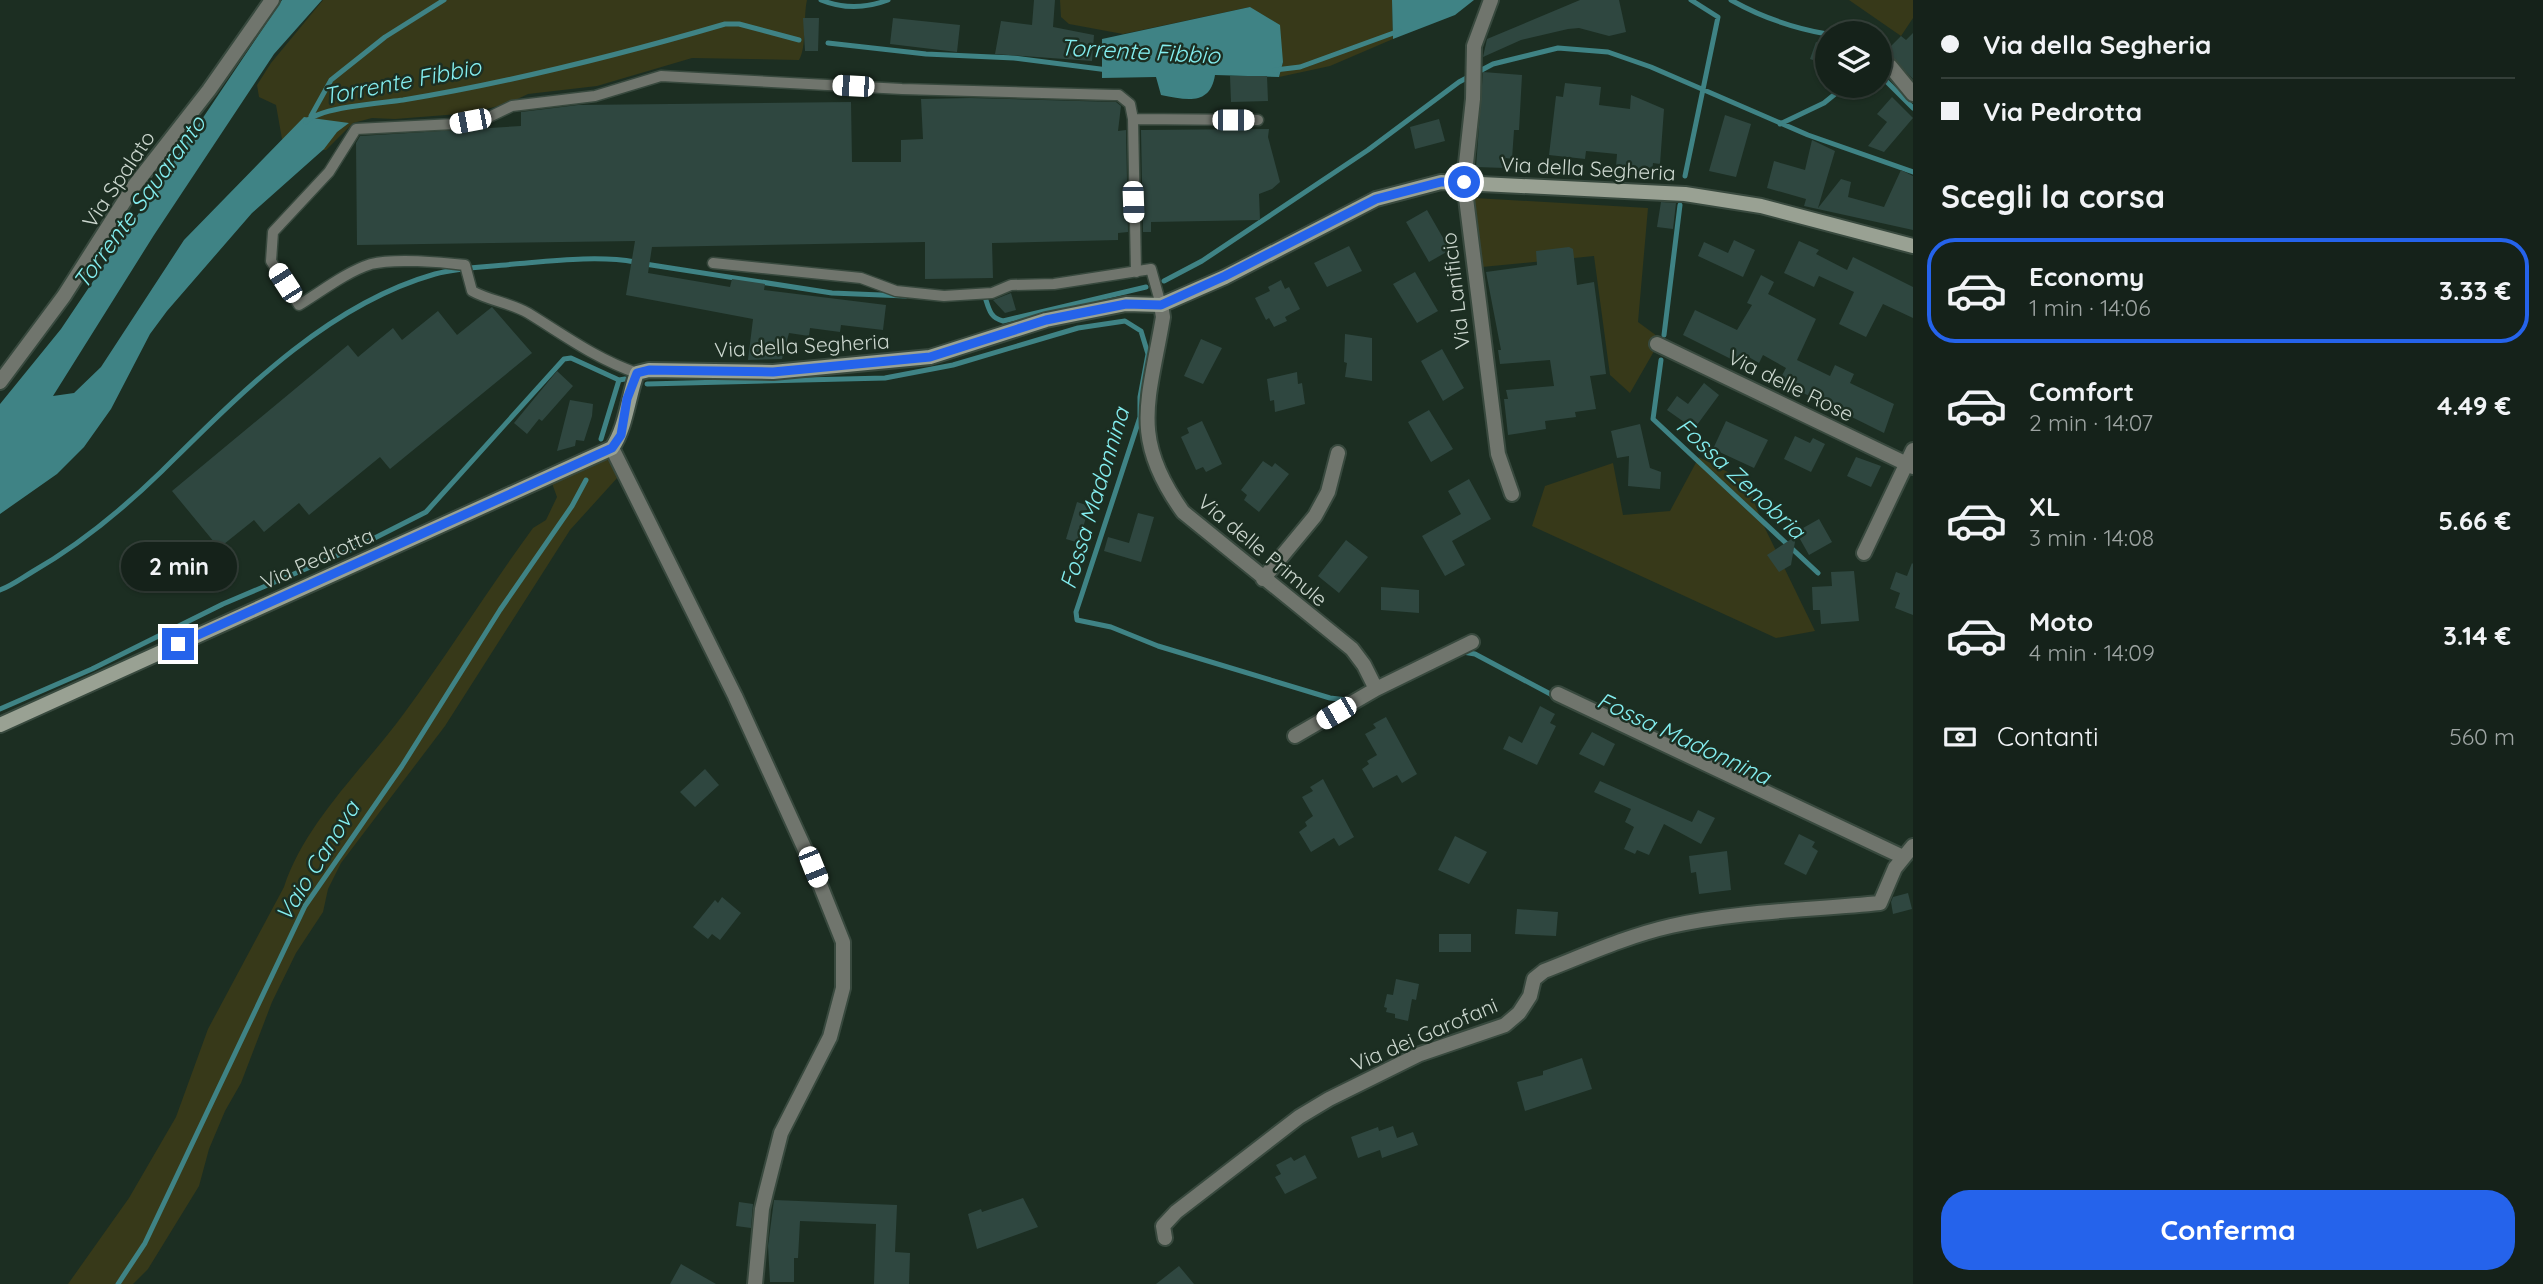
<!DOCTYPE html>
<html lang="it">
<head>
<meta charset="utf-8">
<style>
	:root { --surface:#15221a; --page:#222f27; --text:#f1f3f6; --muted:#9da4a2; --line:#343f39; --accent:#2563eb }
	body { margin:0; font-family:Quicksand,sans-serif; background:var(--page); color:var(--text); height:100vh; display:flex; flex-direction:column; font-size:26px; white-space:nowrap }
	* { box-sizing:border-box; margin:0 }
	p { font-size:23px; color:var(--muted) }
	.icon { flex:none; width:38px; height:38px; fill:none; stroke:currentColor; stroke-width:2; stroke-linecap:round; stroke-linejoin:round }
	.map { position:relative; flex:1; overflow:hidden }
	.drawer { display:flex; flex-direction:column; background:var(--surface); width:630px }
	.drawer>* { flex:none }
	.banner { display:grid; align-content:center; height:154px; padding:0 28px; background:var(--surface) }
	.tools { position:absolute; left:1815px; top:21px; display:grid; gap:14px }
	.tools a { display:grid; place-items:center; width:77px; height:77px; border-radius:50%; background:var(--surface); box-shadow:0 2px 5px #0004,0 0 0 2px var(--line); font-size:35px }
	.end { position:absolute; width:32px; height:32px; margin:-16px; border:9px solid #2563eb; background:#fff; box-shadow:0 0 0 4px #fff }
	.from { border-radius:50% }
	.bubble { position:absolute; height:49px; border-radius:24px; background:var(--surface); box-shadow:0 2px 5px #0004,0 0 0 2px var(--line); font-size:23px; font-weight:700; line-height:49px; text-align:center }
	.car { position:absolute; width:21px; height:42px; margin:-21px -10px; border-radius:9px; box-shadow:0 0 5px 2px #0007; background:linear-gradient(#fff 24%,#345 0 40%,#fff 0 76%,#345 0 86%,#fff 0) }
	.banner b { display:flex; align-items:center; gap:24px; height:66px; font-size:26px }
	.banner b+b { border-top:2px solid var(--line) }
	.banner i { width:18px; height:18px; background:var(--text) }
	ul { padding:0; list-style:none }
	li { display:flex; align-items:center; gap:21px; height:105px; margin:0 14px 10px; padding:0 14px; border:4px solid transparent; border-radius:28px }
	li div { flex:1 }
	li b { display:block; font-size:26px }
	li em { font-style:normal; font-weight:700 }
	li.current { border-color:var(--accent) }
	li>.icon { width:63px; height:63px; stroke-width:1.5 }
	h2 { padding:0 28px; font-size:32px; line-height:84px }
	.pay { display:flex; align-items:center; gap:18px; height:77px; padding:0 28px; font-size:26px }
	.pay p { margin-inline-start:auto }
	.primary-button { display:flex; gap:14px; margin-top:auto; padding:14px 28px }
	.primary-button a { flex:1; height:80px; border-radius:28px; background:var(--accent); color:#fff; font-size:28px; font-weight:700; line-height:80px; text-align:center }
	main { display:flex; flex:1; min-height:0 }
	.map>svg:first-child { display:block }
</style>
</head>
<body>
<main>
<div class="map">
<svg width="1913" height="1284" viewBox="0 0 1913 1284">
	<rect width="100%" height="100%" fill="#1c2e22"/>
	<path fill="#373919" d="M323,0H807C803,18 807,47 799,60L692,58L597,86L528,94L509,103L472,113L395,119L372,118L353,123L326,150H312L282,139L276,105L259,97L257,85L271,63Z
		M1060,0H1392L1393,39L1330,66L1279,77L1283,62L1250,7L1123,34L1069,24L1061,17Z
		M1849,0H1913V18L1901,36Z
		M1474,198L1648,208L1638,322L1661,339L1630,393L1610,375L1594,256L1482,267Z
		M608,448L618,477L570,530L445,726L341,863L328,889L323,912L296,953L272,1002L241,1083L225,1111L209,1149L199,1186L148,1269L133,1284H68L129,1198L176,1117L208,1029L284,887C305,822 365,767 405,712C449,652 489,588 533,528L546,520L557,497L549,475Z
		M1699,457L1747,482L1761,520L1815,631L1776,638L1532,526L1545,486L1613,463L1623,515L1670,511Z"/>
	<path fill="#3f8385" d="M282,0H322L274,54L154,235L53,396L74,393L101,367L184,240L304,117L349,123L337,132L324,149L252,213L167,311L150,334L111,409L84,447L57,474L0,514V404L61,329Z
		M1392,0H1474L1455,15L1393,39Z
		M1250,7L1280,25L1283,62L1279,77L1215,75C1210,106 1187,100 1161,95L1156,77L1102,78V39Z"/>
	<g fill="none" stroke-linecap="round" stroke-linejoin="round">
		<path stroke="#3f8385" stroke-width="5" d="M821,0C843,9 867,8 888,0
			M1731,0C1761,17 1793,28 1827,34
			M828,43L926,54L1014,58L1108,70
			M1880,68L1884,79L1913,108
			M1275,70L1300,67L1399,31
			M311,116L331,80L385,37L444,0
			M306,122C320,107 381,103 403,100C512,82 619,55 725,24H739L799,40
			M1780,124L1824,103L1845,86
			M1685,176L1718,17L1691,0
			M645,264L832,293L906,296
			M1164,281L1202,261L1368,150L1459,82L1493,64L1558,48L1608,52L1651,67L1808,135L1913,172
			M979,297H985C989,309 990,318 1003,321L1146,287
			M1664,335L1680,205
			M1661,360L1653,419L1818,573
			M647,384L885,378L953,365L1078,328L1125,321L1141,331L1148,354L1140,397V417L1082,594L1076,612L1077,620L1111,627L1158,646L1330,698L1347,700
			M601,439L619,380
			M0,590C11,586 22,578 32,572C81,544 122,510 162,471C240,394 326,305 435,274C460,267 488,267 514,264C550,261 599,255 635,262
			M1463,652L1475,654L1556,697
			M0,709L92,669L223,604L355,548L426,512L564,359L571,358L619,380L625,379
			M118,1284L145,1243L305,906L402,766L500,610L572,506L586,480"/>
	</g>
	<path fill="#2f4740" d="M1034,0H1055L1053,27L1094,35L1092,61L995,54L1001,21L1032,25Z
		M1580,0H1619L1626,32L1609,36L1579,28L1568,29L1521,40L1483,57L1487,39Z
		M803,18H819L818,51H805Z
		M893,18L960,25L957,52L890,44Z
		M1913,33V79L1886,51L1901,36L1906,40Z
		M1816,42L1827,46V65L1810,59Z
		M1483,72L1522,75L1519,130H1514L1512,159L1506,158L1505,168L1476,167Z
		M1230,76H1267L1268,101L1231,102Z
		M1565,83L1601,87L1599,105L1630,109L1631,95L1664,109L1660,164L1653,163L1652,172L1616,167L1617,154L1586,151L1585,159L1549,155L1556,96L1563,97Z
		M1892,97L1913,118L1884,152L1868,146L1887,122L1877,114Z
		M970,98L1116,102L1121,106L1118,131L1126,130L1128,232L1118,233V240L992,243L993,278L925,279V242L652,247L648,273L730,287L732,279L765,284L764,290L886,305L883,330L841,325L840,332L810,328L809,336L789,333L782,359L748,360L753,319L626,295L635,241L357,245L356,143L360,136L521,126V112L578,105L851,102L852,162H901V140L923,139L921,99Z
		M1725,115L1751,124L1736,177L1709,171Z
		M1439,119L1445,141L1415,149L1410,127Z
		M1269,129L1268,137L1280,182L1272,189L1259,194L1260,220L1151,222V232H1143L1141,130Z
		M1812,140L1835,151L1818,208L1841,179L1851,182L1848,197L1884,207L1901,170L1913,176V230L1804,206L1806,199L1767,188L1774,161L1805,170Z
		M1661,202L1676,203L1673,229L1657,227Z
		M1427,210L1450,250L1429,262L1406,222Z
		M1734,240L1755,250L1743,277L1698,256L1704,242L1728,253Z
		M1799,241L1819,250L1816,254L1847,270L1853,257L1913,287V318L1883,304L1866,337L1839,324L1854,292L1819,276L1814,287L1784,273Z
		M1349,246L1362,271L1327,287L1314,263Z
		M1569,247L1573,249L1577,285L1594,282L1606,374L1590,376L1596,409L1575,412L1576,417L1545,421L1546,429L1508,435L1504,399H1508L1506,390L1554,386L1550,360L1500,364L1498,350H1501L1486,272L1537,265L1536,251Z
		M1415,272L1438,311L1417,323L1393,284Z
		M1761,275L1774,282L1768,294L1816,319L1797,360L1830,376L1835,365L1854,374L1850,383L1894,404L1884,433L1779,381L1786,368L1763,355L1759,363L1747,356L1741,364L1683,335L1695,310L1737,330L1752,305L1747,303Z
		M1281,280L1285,289L1289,287L1300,309L1285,317L1287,321L1274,327L1269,318L1266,320L1255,298L1270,291L1268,287Z
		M1011,293L1016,310L1005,313L993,300Z
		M492,307L532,353L390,469L380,457L309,515L299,503L264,532L254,520L219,548L172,491L348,345L358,357L393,328L402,340L438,311L457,335Z
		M1345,334L1372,338V381L1345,377L1347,363L1344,362Z
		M1201,339L1222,348L1203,384L1184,376Z
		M1442,349L1464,388L1443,401L1421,361Z
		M557,371L573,386L542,421L539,419L527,434L514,423Z
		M1297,372L1298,384L1302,383L1305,404L1275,412L1274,400L1270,401L1267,379Z
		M1704,383L1719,395L1694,429L1667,410L1677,396L1688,404Z
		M570,400L593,404L592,416L584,441L576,440L575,446L557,451Z
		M1429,410L1453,449L1431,462L1408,422Z
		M1202,421L1222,464L1206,472L1203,467L1196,470L1181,437L1189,433L1187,428Z
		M1726,421L1768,440L1754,468L1713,449Z
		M1640,424L1650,468L1661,472L1660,489L1628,486L1629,456L1617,458L1611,431Z
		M1795,436L1810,443L1813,438L1825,444L1811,472L1784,459Z
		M1856,457L1881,466L1871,487L1847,476Z
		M1263,461L1272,467L1275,463L1289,474L1259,512L1244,500L1247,495L1241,490Z
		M1469,479L1491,519L1452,541L1465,565L1445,576L1422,536L1461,514L1448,491Z
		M1077,502L1089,506L1079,543L1066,539Z
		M1138,513L1154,517L1141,562L1104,551L1108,537L1129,543Z
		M1819,519L1832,542L1809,555L1796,532Z
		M1796,536L1791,565L1779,572L1767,555Z
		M1346,540L1368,557L1339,593L1318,576Z
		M1912,563L1913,564V615L1895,608L1900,593L1890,589L1896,572L1907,576Z
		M1854,571L1859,621L1821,624L1820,610H1813L1812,587L1832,586L1831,572Z
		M1381,587L1419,590V613L1381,610Z
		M1540,706L1555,714L1550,723L1556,726L1537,765L1503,749L1509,736L1522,743Z
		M1386,717L1417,774L1402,783L1397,775L1373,788L1362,769L1369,764L1367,761L1377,755L1365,734L1376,728L1373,724Z
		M1592,732L1615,744L1604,766L1579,754Z
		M705,769L719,785L695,807L680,792Z
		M1323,779L1354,837L1339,846L1334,838L1311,852L1299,832L1307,826L1305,822L1313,816L1302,797L1313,791L1310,787Z
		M1600,781L1692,822L1698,810L1715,818L1701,844L1664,824L1649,855L1637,850L1635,854L1624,849L1634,827L1625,822L1631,809L1594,792Z
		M1799,834L1815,842L1812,847L1818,851L1806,875L1784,864Z
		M1455,836L1487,852L1469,884L1438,870Z
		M1727,851L1731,890L1699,894L1696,872L1691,873L1689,856Z
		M1908,893L1912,909L1893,914L1891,902L1893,897Z
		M722,897L741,913L720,940L712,934L708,939L693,927L715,900L718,903Z
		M1517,909L1558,912L1556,936L1515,934Z
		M1439,934H1471V952H1439Z
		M1396,979L1419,984L1416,1000L1412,999L1408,1021L1395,1018V1014L1386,1012L1387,1008L1384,1007L1387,994L1393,995Z
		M1582,1058L1592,1089L1525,1111L1517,1082L1543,1075V1071Z
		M1393,1126L1397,1138L1413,1132L1418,1145L1382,1158L1380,1150L1358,1158L1351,1137L1378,1127L1379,1131Z
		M1305,1155L1317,1178L1285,1194L1275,1177L1281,1174L1276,1165L1291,1157L1294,1161Z
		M1023,1198L1038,1227L977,1249L968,1214L981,1209L982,1212Z
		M774,1200L897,1205L895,1252L910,1253L909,1284H874L876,1224L800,1221L798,1258H794V1282H770L768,1246Z
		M739,1202L753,1204L751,1228L736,1226Z
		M681,1264L716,1284H670Z
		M1179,1266L1194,1284H1156Z"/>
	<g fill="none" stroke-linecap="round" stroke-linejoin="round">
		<defs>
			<path id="lane" d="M1133,119L1258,120
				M713,263L861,278L896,291L944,296L992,293L1011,285L1054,284L1151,269L1161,305
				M637,373C596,359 564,335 528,313C511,303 490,301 472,291L465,265C441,262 394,258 371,264C346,272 322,291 299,305L271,261L273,232L329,172L356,129L454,124L487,118L512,106L595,96L661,76L902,89L1114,95H1119L1130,104L1133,119L1136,272"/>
			<path id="street" d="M1491,0L1474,46L1473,99L1464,182L1498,454L1512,494
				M1880,66H1890L1913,94
				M1161,305L1163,317C1149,401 1129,437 1183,512L1352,649L1364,665L1376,689
				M1657,344L1913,467
				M0,382L64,296L134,186L209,90L272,0
				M612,448L735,696L813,867L843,942V988L830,1037L781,1133L766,1192L762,1209L755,1284
				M1864,553L1913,450
				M1263,579L1315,516L1328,492L1338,453
				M1558,694L1903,857
				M1295,736L1376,689L1472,642
				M1165,1238L1163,1226L1176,1212L1299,1117L1329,1099L1420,1054L1505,1025L1519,1013L1530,996L1534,979L1544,971C1585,955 1627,936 1671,926C1739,911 1811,910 1880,903L1895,868L1913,846"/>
			<path id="secondary" d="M0,725L612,448C626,428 628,397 637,373L649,370L773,372L930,357L1046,320L1126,304L1161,305L1225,277L1376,199L1441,182L1685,194L1761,206L1913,246"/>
		</defs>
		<use href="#lane" stroke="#38493e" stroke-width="13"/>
		<use href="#street" stroke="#38493e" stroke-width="18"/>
		<use href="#secondary" stroke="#38493e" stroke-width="18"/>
		<use href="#lane" stroke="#70756d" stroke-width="10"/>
		<use href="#street" stroke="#70756d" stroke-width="14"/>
		<use href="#secondary" stroke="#99a193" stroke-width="14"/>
	</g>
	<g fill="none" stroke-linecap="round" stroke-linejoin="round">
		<path stroke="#2563eb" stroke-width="9" d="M178,644L612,448L621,435L627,399L637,373L649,370L773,372L930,357L1046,320L1126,304L1161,305L1225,276L1376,199L1441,182H1464"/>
	</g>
	<g text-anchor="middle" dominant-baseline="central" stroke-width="5" stroke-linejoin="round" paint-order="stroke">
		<g font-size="21" fill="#ccd7cf" stroke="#1c2e22">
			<text transform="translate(1588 168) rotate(3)">Via della Segheria</text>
			<text transform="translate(118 179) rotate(-56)">Via Spalato</text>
			<text transform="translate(1455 291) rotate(-97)">Via Lanificio</text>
			<text transform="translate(802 345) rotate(-3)">Via della Segheria</text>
			<text transform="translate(1791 385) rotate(26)">Via delle Rose</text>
			<text transform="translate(1263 550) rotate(40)">Via delle Primule</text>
			<text transform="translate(317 558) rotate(-24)">Via Pedrotta</text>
			<text transform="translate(1424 1034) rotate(-23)">Via dei Garofani</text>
		</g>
		<g font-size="23" font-style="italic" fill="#84eef0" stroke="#1c2e22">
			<text transform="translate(1140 51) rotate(3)">Torrente Fibbio</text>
			<text transform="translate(402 81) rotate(-11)">Torrente Fibbio</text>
			<text transform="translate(139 202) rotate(-54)">Torrente Squaranto</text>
			<text transform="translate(1741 478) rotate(43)">Fossa Zenobria</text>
			<text transform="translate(1094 498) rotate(-73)">Fossa Madonnina</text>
			<text transform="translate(1684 738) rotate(25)">Fossa Madonnina</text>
			<text transform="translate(317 861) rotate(-58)">Vaio Canova</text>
		</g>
	</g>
</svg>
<div class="tools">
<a><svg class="icon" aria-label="layers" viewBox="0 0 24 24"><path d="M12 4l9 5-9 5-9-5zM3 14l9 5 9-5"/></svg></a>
</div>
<i class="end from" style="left:1464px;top:182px"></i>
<i class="end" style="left:178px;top:644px"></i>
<div class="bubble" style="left:121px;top:542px;width:116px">2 min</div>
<i class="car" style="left:853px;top:86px;rotate:273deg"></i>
<i class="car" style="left:1233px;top:120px;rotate:90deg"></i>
<i class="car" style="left:470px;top:121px;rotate:259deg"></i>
<i class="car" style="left:1133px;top:202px;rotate:178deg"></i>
<i class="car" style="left:285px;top:283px;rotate:327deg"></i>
<i class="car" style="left:1336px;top:713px;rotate:240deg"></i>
<i class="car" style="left:813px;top:867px;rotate:158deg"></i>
</div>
<section class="drawer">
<div class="banner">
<b><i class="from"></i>Via della Segheria</b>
<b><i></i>Via Pedrotta</b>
</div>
<h2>Scegli la corsa</h2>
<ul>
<li class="current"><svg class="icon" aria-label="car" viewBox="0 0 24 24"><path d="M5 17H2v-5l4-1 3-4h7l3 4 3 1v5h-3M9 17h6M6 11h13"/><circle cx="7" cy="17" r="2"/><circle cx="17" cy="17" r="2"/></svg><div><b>Economy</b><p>1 min · 14:06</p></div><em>3.33 €</em></li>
<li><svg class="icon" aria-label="car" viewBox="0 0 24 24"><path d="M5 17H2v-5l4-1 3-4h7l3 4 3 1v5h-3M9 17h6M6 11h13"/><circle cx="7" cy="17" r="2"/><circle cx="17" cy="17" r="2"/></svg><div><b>Comfort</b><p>2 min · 14:07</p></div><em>4.49 €</em></li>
<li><svg class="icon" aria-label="car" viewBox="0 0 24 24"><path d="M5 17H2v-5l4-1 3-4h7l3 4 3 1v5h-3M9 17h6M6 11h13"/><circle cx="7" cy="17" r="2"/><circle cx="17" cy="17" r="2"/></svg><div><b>XL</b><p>3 min · 14:08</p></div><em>5.66 €</em></li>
<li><svg class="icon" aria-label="car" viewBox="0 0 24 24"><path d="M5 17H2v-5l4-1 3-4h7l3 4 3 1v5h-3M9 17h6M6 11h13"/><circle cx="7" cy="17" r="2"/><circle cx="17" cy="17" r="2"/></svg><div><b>Moto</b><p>4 min · 14:09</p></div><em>3.14 €</em></li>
</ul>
<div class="pay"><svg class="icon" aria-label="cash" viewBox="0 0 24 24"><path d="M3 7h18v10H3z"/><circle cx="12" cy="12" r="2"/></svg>Contanti<p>560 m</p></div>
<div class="primary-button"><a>Conferma</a></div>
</section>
</main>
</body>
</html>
